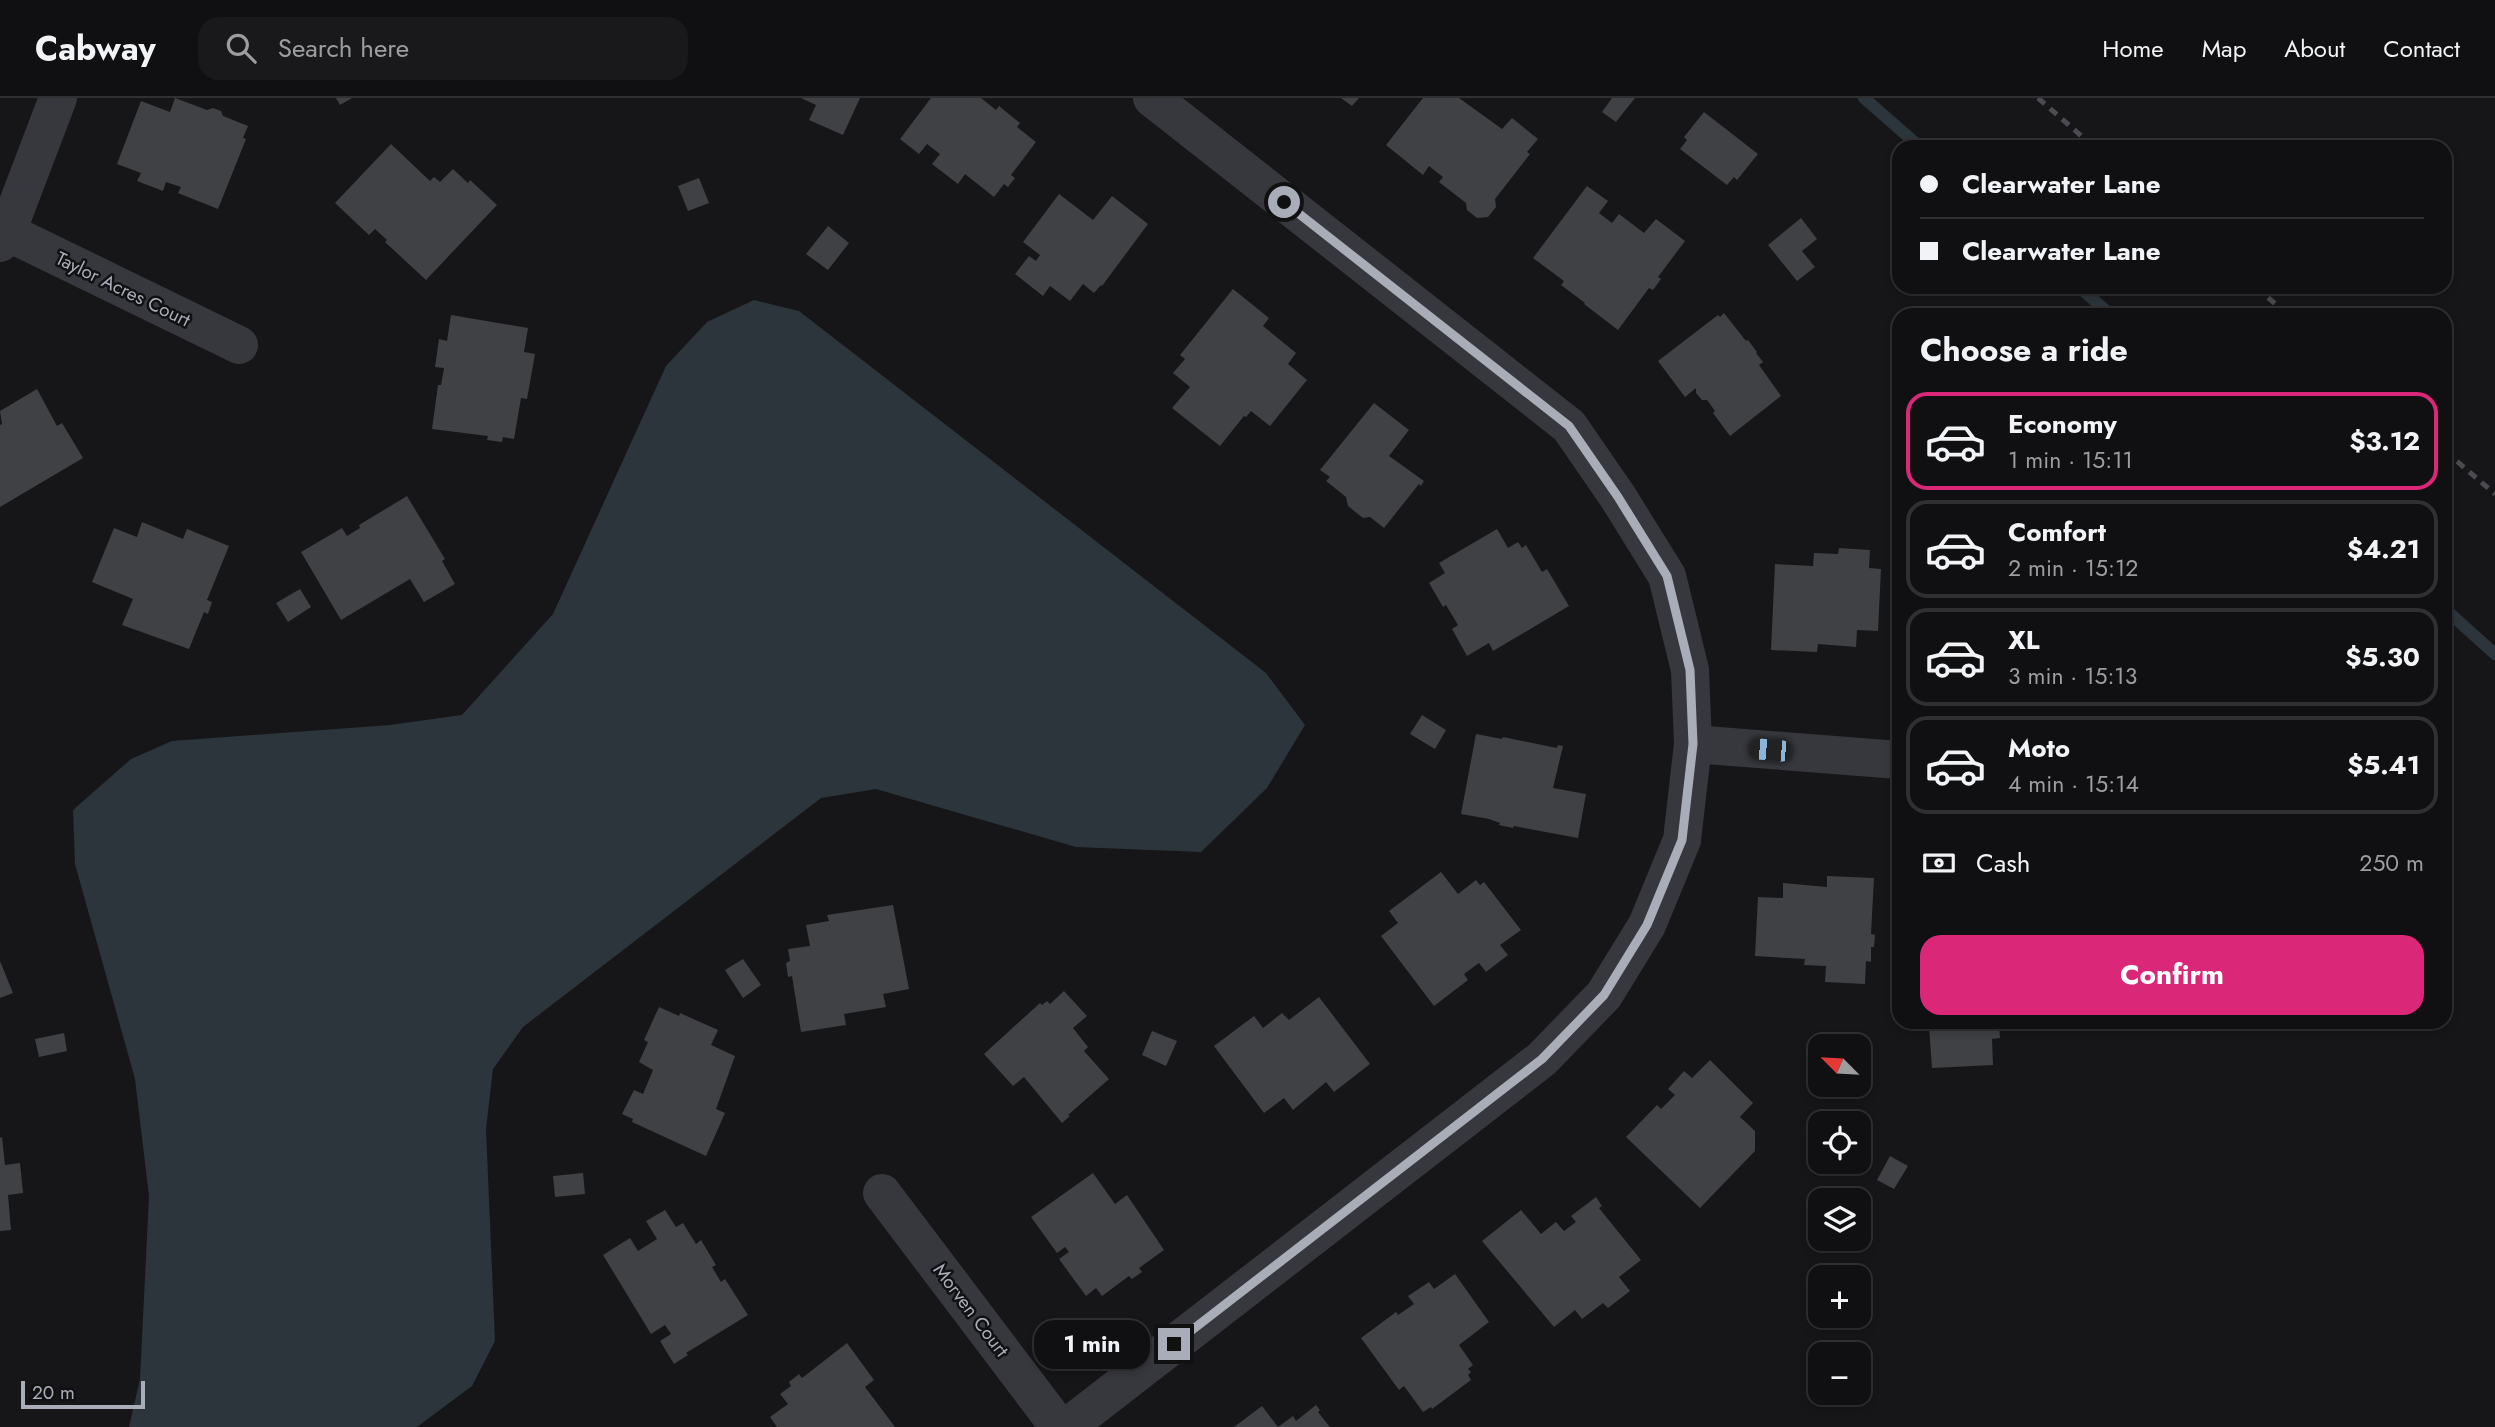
<!DOCTYPE html>
<html lang="en">
<head>
<meta charset="utf-8">
<style>
	:root { --surface:#101012; --page:#19191b; --text:#f1f3f6; --muted:#9c9d9f; --line:#303032; --accent:#db2777 }
	body { margin:0; font-family:Jost,sans-serif; background:var(--page); color:var(--text); height:100vh; display:flex; flex-direction:column; font-size:26px; white-space:nowrap }
	* { box-sizing:border-box; margin:0 }
	p { font-size:23px; color:var(--muted) }
	.icon { flex:none; width:38px; height:38px; fill:none; stroke:currentColor; stroke-width:2; stroke-linecap:round; stroke-linejoin:round }
	.map { position:relative; flex:1; overflow:hidden }
	.sheet { position:absolute; left:1892px; top:210px; width:560px; height:721px; display:flex; flex-direction:column; background:var(--surface); border-radius:21px; box-shadow:0 4px 10px #0003,0 0 0 2px var(--line) }
	.sheet>* { flex:none }
	.banner { position:absolute; left:1892px; top:42px; width:560px; height:154px; border-radius:21px; box-shadow:0 4px 10px #0003,0 0 0 2px var(--line); display:grid; align-content:center; height:154px; padding:0 28px; background:var(--surface) }
	.needle { width:46px; rotate:294deg }
	.controls { position:absolute; left:1808px; top:936px; display:grid; gap:14px }
	.controls a { display:grid; place-items:center; width:63px; height:63px; border-radius:14px; background:var(--surface); box-shadow:0 4px 10px #0003,0 0 0 2px var(--line); font-size:35px }
	.scale { position:absolute; left:21px; bottom:18px; width:124px; box-sizing:border-box; padding-left:7px; border:4px solid #a8adb8; border-top:0; font-size:19px; line-height:24px; white-space:nowrap; color:#a8adb8; -webkit-text-stroke:5px #111113; paint-order:stroke }
	.end { position:absolute; width:32px; height:32px; margin:-16px; border:9px solid #a8adb8; background:#111; box-shadow:0 0 0 4px #111 }
	.from { border-radius:50% }
	.bubble { position:absolute; height:49px; border-radius:21px; background:var(--surface); box-shadow:0 4px 10px #0003,0 0 0 2px var(--line); font-size:23px; font-weight:700; line-height:49px; text-align:center }
	.car { position:absolute; width:21px; height:42px; margin:-21px -10px; border-radius:9px; box-shadow:0 0 5px 2px #0007; background:linear-gradient(#222 24%,#8ab4d8 0 40%,#222 0 76%,#8ab4d8 0 86%,#222 0) }
	.banner b { display:flex; align-items:center; gap:24px; height:66px; font-size:26px }
	.banner b+b { border-top:2px solid var(--line) }
	.banner i { width:18px; height:18px; background:var(--text) }
	ul { padding:0; list-style:none }
	li { display:flex; align-items:center; gap:21px; height:98px; margin:0 14px 10px; padding:0 14px; border:4px solid var(--line); border-radius:21px }
	li div { flex:1 }
	li b { display:block; font-size:26px }
	li em { font-style:normal; font-weight:700 }
	li.active { border-color:var(--accent) }
	li>.icon { width:63px; height:63px; stroke-width:1.5 }
	h2 { padding:0 28px; font-size:32px; line-height:84px }
	.pay { display:flex; align-items:center; gap:18px; height:77px; padding:0 28px; font-size:26px }
	.pay p { margin-inline-start:auto }
	.action { display:flex; gap:14px; margin-top:auto; padding:14px 28px }
	.action a { flex:1; height:80px; border-radius:21px; background:var(--accent); color:#fff; font-size:28px; font-weight:700; line-height:80px; text-align:center }
	header { display:flex; align-items:center; gap:42px; box-sizing:border-box; height:98px; padding:0 35px; background:var(--surface); border-bottom:2px solid var(--line) }
	header strong { font-size:33px }
	nav { display:flex; gap:38px; margin-inline-start:auto; font-size:24px }
	.search { width:490px; height:63px; background:var(--page); display:flex; align-items:center; gap:18px; box-sizing:border-box; padding:0 24px; border-radius:21px; color:var(--muted); font-size:26px }
	.map>svg:first-child { display:block }
</style>
</head>
<body>
<header>
<strong>Cabway</strong>
<div class="search"><svg class="icon" aria-label="search" viewBox="0 0 24 24"><circle cx="10" cy="10" r="6"/><path d="M15 15l6 6"/></svg>Search here</div>
<nav><a>Home</a><a>Map</a><a>About</a><a>Contact</a></nav>
</header>
<div class="map">
<svg width="2495" height="1329" viewBox="0 0 2495 1329">
	<rect width="100%" height="100%" fill="#161618"/>
	<path fill="#2c353c" d="M754,202L799,213L1266,575L1305,627L1267,690L1201,754L1076,749L876,691L821,700L523,929L493,971L486,1031L495,1243L472,1288L417,1329H129L140,1281L149,1098L135,981L75,766L73,712L131,661L172,643L390,627L462,617L553,516L666,268L707,224Z"/>
	<g fill="none" stroke-linecap="round" stroke-linejoin="round">
		<path stroke="#2c353c" stroke-width="12" d="M1864,0L1920,49
			M2079,189L2111,217
			M2445,511L2495,556"/>
	</g>
	<path fill="#404145" d="M175,0L207,12L213,10L221,13L223,18L248,28L243,40L246,41L218,111L178,95L181,89L166,84L163,93L137,83L141,75L117,66L141,3L170,14Z
		M336,0H352L340,7Z
		M801,0H860L843,37L809,22L816,7Z
		M931,0H981L996,12L999,8L1020,25L1017,29L1036,44L1011,77L1015,80L1008,89L1004,86L994,99L965,76L958,86L932,66L940,56L927,46L919,56L900,41Z
		M1341,0H1359L1352,8Z
		M1423,0H1459L1502,31L1512,20L1538,41L1527,54L1530,56L1495,101L1496,109L1488,119L1477,120L1467,112L1466,105L1439,84L1443,79L1429,68L1423,77L1386,47Z
		M1612,0H1635L1616,24L1602,14Z
		M1704,14L1758,56L1737,82L1734,79L1727,87L1680,51L1687,42L1684,39Z
		M391,46L430,83L434,79L440,84L453,71L468,85L470,82L497,107L426,182L385,144L387,142L375,131L369,137L335,105Z
		M699,80L709,105L688,113L678,88Z
		M1587,88L1608,103L1599,115L1612,125L1619,116L1644,135L1656,121L1685,143L1658,179L1661,181L1653,192L1649,190L1618,232L1584,206L1585,205L1561,187L1564,183L1533,160Z
		M1059,96L1093,122L1112,98L1148,126L1102,188L1101,187L1094,195L1083,186L1070,203L1050,188L1043,198L1015,176L1029,158L1036,163L1040,157L1023,144Z
		M1801,120L1817,141L1802,153L1815,169L1797,183L1768,147Z
		M828,128L849,145L828,172L806,156Z
		M1233,191L1269,220L1263,228L1296,255L1288,266L1307,282L1270,328L1251,313L1246,319L1244,318L1220,348L1172,310L1190,289L1173,275L1185,261L1180,257Z
		M1724,215L1746,243L1748,242L1757,254L1756,255L1763,264L1759,267L1781,298L1730,338L1713,315L1715,313L1707,302H1702L1696,295V290L1685,299L1658,263L1718,217L1720,219Z
		M451,217L528,230L524,254L535,256L527,301L521,300L514,341L503,339L502,344L487,342L488,338L432,331L438,287H441L444,270L435,269L439,241L447,243Z
		M37,291L57,328L62,325L83,360L0,409V327L2,326L0,313Z
		M1374,305L1409,332L1389,358L1424,383L1421,388L1419,386L1384,430L1370,419L1363,420L1348,408L1346,399L1326,383L1330,379L1320,372Z
		M407,398L445,461L442,463L455,486L424,504L410,481L341,522L301,454L342,430L347,438L360,430L359,427Z
		M142,424L183,441L187,431L229,448L207,502L212,504L208,516L204,514L189,551L122,527L133,501L92,484L114,430L137,439Z
		M1497,431L1508,450L1518,444L1522,450L1526,447L1542,474L1547,471L1569,508L1493,553L1489,545L1467,558L1452,531L1458,527L1446,507L1443,509L1429,485L1445,475L1439,465Z
		M1839,450L1870,452L1869,470L1881,471L1878,533L1857,532L1856,549L1818,546L1817,554L1771,552L1775,466L1813,468L1814,455L1838,456Z
		M300,491L311,509L288,524L276,505Z
		M1422,617L1446,632L1435,651L1410,636Z
		M1476,636L1502,641L1503,639L1557,650L1558,647L1563,648L1553,690L1586,696L1578,740L1514,728L1513,730L1499,727L1500,725L1489,721L1461,716Z
		M1441,774L1458,796L1476,782L1480,787L1484,784L1521,832L1500,847L1508,857L1486,874L1479,865L1464,876L1468,882L1434,908L1381,838L1398,825L1389,813Z
		M1827,778L1874,780L1871,836L1875,837L1874,849H1871V864L1866,863L1865,886L1825,884L1826,868L1804,867L1805,861L1755,858L1758,799L1783,800V785L1827,789Z
		M893,807L909,891L883,896L886,909L844,916L846,927L801,934L792,878L788,879L786,865L790,863L788,851L810,848L806,827L829,823L827,817Z
		M743,861L761,887L743,900L725,872Z
		M0,863L13,895L0,900Z
		M1064,893L1087,918L1073,930L1088,949L1084,953L1109,981L1068,1017L1070,1018L1062,1025L1024,979L1013,988L984,956L1040,905L1042,907L1047,903L1050,906Z
		M1319,899L1370,966L1334,994L1326,984L1293,1012L1284,1000L1264,1015L1214,948L1254,918L1263,930L1282,915L1289,922Z
		M659,909L679,918L680,915L718,932L711,947L735,958L716,1011L725,1015L706,1058L632,1024L633,1021L622,1016L634,992L643,996L653,972L639,964L648,944L644,942Z
		M1924,924H2017V926L1999,927L2000,940L1992,941L1993,967L1932,970L1929,929H1924Z
		M1152,933L1177,943L1166,968L1142,957Z
		M64,935L67,953L39,959L35,941Z
		M1710,962L1753,1005L1740,1019L1755,1033V1053L1700,1110L1626,1039L1657,1007L1661,1011L1675,997L1668,991L1684,973L1692,980Z
		M2,1039L5,1067L20,1065L23,1095L8,1097L11,1132L0,1133V1040Z
		M1890,1058L1908,1068L1894,1091L1877,1082Z
		M583,1075L585,1096L555,1099L553,1078Z
		M1093,1075L1115,1106L1127,1097L1164,1152L1139,1170L1142,1174L1132,1181L1129,1178L1102,1198L1096,1190L1086,1198L1059,1161L1069,1154L1065,1149L1057,1155L1031,1119Z
		M1596,1099L1602,1108L1599,1110L1641,1162L1619,1179L1630,1193L1608,1210L1603,1205L1582,1221L1575,1212L1554,1229L1482,1143L1521,1112L1541,1136L1556,1124L1564,1133L1576,1124L1571,1118Z
		M665,1112L676,1129L683,1125L696,1146L701,1142L716,1167L712,1169L721,1184L725,1181L748,1217L686,1255L688,1257L674,1266L660,1243L671,1236L665,1227L651,1236L603,1157L630,1140L638,1153L657,1141L646,1123Z
		M1455,1176L1489,1224L1459,1247L1473,1267L1468,1271L1471,1274L1468,1277L1471,1282L1432,1311L1431,1309L1423,1314L1404,1288L1399,1292L1361,1240L1396,1214L1398,1217L1414,1206L1408,1198L1429,1184L1434,1191Z
		M847,1245L874,1282L865,1289L895,1329H777L770,1319L788,1306L780,1296L791,1288L789,1284L799,1276L802,1280Z
		M1316,1307L1320,1312L1318,1314L1330,1329H1234L1262,1308L1278,1329L1293,1318L1296,1323Z"/>
	<g fill="none" stroke-linecap="round" stroke-linejoin="round">
		<path stroke="#37383d" stroke-width="38" d="M7,134L239,247
			M0,145L7,134L58,0
			M1693,646L1899,662
			M882,1095L1059,1329
			M1067,1329L1542,961L1604,897L1647,827L1682,742L1693,646L1690,572L1667,478L1618,399L1569,328L1152,0"/>
		<path stroke="#4a4c52" stroke-width="5" stroke-dasharray="9 7" stroke-linecap="butt" d="M2038,0L2094,49
			M2256,189L2288,217
			M2445,353L2495,396"/>
	</g>
	<g fill="none" stroke-linecap="round" stroke-linejoin="round">
		<path stroke="#a8adb8" stroke-width="9" d="M1174,1246L1542,961L1604,897L1647,827L1682,742L1693,646L1690,572L1667,478L1618,399L1569,328L1284,104"/>
	</g>
	<g text-anchor="middle" dominant-baseline="central" stroke-width="5" stroke-linejoin="round" paint-order="stroke">
		<g font-size="19" fill="#a8adb8" stroke="#111113">
			<text transform="translate(123 191) rotate(26)">Taylor Acres Court</text>
			<text transform="translate(971 1212) rotate(53)">Morven Court</text>
		</g>
	</g>
</svg>
<div class="controls">
<a><svg class="needle" viewBox="-14 -14 28 28"><path d="M0-13l5 13h-10z" fill="#e53935"/><path d="M0 13l5-13h-10z" fill="#9c9d9f"/></svg></a>
<a><svg class="icon" aria-label="locate" viewBox="0 0 24 24"><circle cx="12" cy="12" r="6"/><path d="M12 2v4M12 18v4M2 12h4M18 12h4"/></svg></a>
<a><svg class="icon" aria-label="layers" viewBox="0 0 24 24"><path d="M12 4l9 5-9 5-9-5zM3 14l9 5 9-5"/></svg></a>
<a>+</a>
<a>−</a>
</div>
<div class="scale">20 m</div>
<i class="end from" style="left:1284px;top:104px"></i>
<i class="end" style="left:1174px;top:1246px"></i>
<div class="bubble" style="left:1034px;top:1222px;width:116px">1 min</div>
<i class="car" style="left:1770px;top:652px;rotate:275deg"></i>
<div class="banner">
<b><i class="from"></i>Clearwater Lane</b>
<b><i></i>Clearwater Lane</b>
</div>
<section class="sheet">
<h2>Choose a ride</h2>
<ul>
<li class="active"><svg class="icon" aria-label="car" viewBox="0 0 24 24"><path d="M5 17H2v-5l4-1 3-4h7l3 4 3 1v5h-3M9 17h6M6 11h13"/><circle cx="7" cy="17" r="2"/><circle cx="17" cy="17" r="2"/></svg><div><b>Economy</b><p>1 min · 15:11</p></div><em>$3.12</em></li>
<li><svg class="icon" aria-label="car" viewBox="0 0 24 24"><path d="M5 17H2v-5l4-1 3-4h7l3 4 3 1v5h-3M9 17h6M6 11h13"/><circle cx="7" cy="17" r="2"/><circle cx="17" cy="17" r="2"/></svg><div><b>Comfort</b><p>2 min · 15:12</p></div><em>$4.21</em></li>
<li><svg class="icon" aria-label="car" viewBox="0 0 24 24"><path d="M5 17H2v-5l4-1 3-4h7l3 4 3 1v5h-3M9 17h6M6 11h13"/><circle cx="7" cy="17" r="2"/><circle cx="17" cy="17" r="2"/></svg><div><b>XL</b><p>3 min · 15:13</p></div><em>$5.30</em></li>
<li><svg class="icon" aria-label="car" viewBox="0 0 24 24"><path d="M5 17H2v-5l4-1 3-4h7l3 4 3 1v5h-3M9 17h6M6 11h13"/><circle cx="7" cy="17" r="2"/><circle cx="17" cy="17" r="2"/></svg><div><b>Moto</b><p>4 min · 15:14</p></div><em>$5.41</em></li>
</ul>
<div class="pay"><svg class="icon" aria-label="cash" viewBox="0 0 24 24"><path d="M3 7h18v10H3z"/><circle cx="12" cy="12" r="2"/></svg>Cash<p>250 m</p></div>
<div class="action"><a>Confirm</a></div>
</section>
</div>
</body>
</html>
